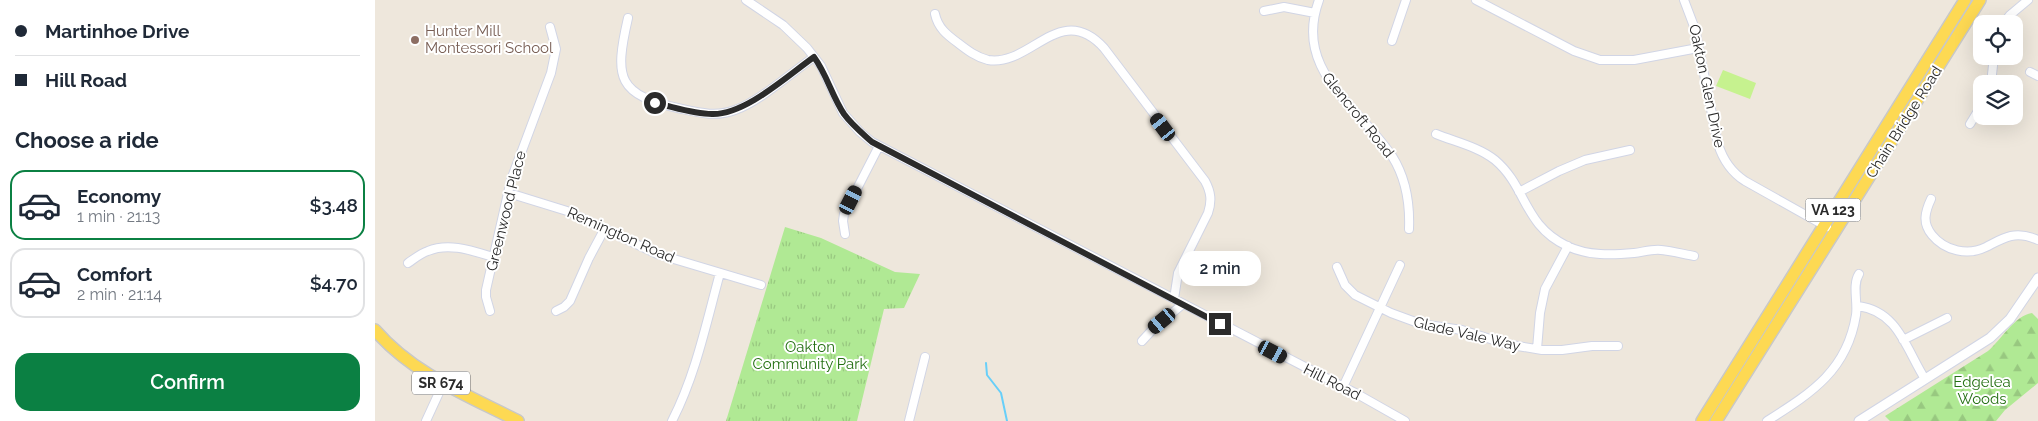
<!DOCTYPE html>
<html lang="en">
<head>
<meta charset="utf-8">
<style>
	:root { --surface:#fff; --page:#f2f2f3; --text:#1f2937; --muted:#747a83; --line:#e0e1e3; --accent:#0b8043 }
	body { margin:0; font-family:Raleway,sans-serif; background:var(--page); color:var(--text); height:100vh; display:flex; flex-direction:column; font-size:19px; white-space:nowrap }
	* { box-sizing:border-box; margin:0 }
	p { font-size:16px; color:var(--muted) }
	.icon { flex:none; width:28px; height:28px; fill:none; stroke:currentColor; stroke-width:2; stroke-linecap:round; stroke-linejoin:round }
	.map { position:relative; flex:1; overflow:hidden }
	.details { display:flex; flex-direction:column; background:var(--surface); width:375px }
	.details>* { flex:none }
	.guide { display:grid; align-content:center; height:110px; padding:0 15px; background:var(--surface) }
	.buttons { position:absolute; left:1598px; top:15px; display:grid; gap:10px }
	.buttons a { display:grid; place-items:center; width:50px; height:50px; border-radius:10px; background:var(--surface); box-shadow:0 5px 20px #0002; font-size:25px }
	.end { position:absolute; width:22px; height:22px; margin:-11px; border:6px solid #2b2b2b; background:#fff; box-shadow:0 0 0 2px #fff }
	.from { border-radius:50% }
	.bubble { position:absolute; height:35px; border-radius:15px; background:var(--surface); box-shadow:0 5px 20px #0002; font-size:16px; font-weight:600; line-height:35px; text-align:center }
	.car { position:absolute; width:15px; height:30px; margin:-15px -8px; border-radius:6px; box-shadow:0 0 4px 1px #0007; background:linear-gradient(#222 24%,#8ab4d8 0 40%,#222 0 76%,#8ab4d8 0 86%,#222 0) }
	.guide b { display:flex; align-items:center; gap:18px; height:48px; font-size:19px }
	.guide b+b { border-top:1px solid var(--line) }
	.guide i { width:12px; height:12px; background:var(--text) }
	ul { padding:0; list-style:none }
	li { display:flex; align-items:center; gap:15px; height:70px; margin:0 10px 8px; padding:0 5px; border:2px solid var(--line); border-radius:15px }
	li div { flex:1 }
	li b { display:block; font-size:19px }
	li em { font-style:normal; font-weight:600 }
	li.on { border-color:var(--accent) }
	li>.icon { width:45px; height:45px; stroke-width:1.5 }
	h2 { padding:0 15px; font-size:22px; line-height:60px }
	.action { display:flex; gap:10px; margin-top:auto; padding:10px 15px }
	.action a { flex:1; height:58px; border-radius:15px; background:var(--accent); color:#fff; font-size:20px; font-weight:600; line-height:58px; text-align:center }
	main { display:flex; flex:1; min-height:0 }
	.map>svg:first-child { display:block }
</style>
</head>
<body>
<main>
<section class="details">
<div class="guide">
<b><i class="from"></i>Martinhoe Drive</b>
<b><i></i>Hill Road</b>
</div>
<h2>Choose a ride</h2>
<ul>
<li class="on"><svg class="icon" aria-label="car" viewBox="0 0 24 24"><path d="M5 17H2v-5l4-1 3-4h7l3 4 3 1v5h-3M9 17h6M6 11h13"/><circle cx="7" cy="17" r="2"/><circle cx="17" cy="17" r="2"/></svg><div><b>Economy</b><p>1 min · 21:13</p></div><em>$3.48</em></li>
<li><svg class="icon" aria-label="car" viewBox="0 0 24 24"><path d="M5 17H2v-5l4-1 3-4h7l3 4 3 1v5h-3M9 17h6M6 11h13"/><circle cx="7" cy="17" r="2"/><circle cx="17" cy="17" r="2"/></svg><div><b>Comfort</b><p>2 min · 21:14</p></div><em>$4.70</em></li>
</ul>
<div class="action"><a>Confirm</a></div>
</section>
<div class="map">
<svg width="1663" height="421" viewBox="0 0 1663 421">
	<defs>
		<pattern id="forest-firs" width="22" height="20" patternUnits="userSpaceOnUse" patternTransform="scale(1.25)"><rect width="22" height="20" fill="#b0e994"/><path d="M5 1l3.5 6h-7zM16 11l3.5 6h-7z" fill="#98c880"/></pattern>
		<pattern id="park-tufts" width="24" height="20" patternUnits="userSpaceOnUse" patternTransform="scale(1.25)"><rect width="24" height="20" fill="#b0e994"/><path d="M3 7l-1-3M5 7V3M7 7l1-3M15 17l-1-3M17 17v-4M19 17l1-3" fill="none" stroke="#98c880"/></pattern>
	</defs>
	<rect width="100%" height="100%" fill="#eee7dc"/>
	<path fill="url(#forest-firs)" d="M1657,313L1663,319V383L1630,410L1621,421H1515L1510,416L1613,351C1627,339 1639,316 1657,313Z"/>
	<path fill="url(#park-tufts)" d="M410,227L446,238L520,272L545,274L529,308L509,309L482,421H351Z"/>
	<path fill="#c6f28f" d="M1348,70L1381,83L1375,99L1341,86Z"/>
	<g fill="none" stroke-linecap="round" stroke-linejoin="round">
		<path stroke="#67cff9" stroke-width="2" d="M611,363L612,375L626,393L632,421"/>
		<defs>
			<path id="minor" d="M371,0L408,25L432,48L446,66L468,113L485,132L497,142L984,395L1030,421
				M944,0C918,71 982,104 1017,156C1031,178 1035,204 1034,229
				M1101,0L1199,51L1225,60H1259L1323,48
				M1309,0L1320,29L1343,144C1348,160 1356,172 1370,181L1452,227
				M889,11L909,7L940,13
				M560,14C563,28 572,35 583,43C592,50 601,57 613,60C656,67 685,0 729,48L830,181C836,192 837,201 833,213L803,273L799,299
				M253,18C239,79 242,95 307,109C325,113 342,117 360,110C385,101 416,73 439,57
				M1628,24L1635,15L1653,0
				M1017,41L1031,0
				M1655,72L1663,76
				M1616,84L1619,56
				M1595,124L1606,106
				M1061,134C1081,142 1104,147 1120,160C1152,187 1148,225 1192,246C1213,256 1237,255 1259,253C1268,252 1277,249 1286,250C1297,251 1308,254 1319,256
				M1144,192L1184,171L1210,160L1255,150
				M134,193L192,211L282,254L386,285
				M1556,199C1550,212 1547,223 1557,235C1570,251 1593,256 1611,247C1619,243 1627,238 1636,236C1645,234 1654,236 1663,240
				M470,234L468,221L469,214L504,146
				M33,263C39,259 46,253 53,251C74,242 98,251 118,257
				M962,267L970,285L980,295L1016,313L1046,324L1087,330L1131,344L1167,350H1187L1217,346H1243
				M1483,306C1523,311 1531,349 1550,379
				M115,311L111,297V290L136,180L176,73L181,49L175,27
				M181,311L189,307L195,301L214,258L229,230
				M1528,340L1572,318
				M767,341L779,328L808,304
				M1162,349L1165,313L1170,289L1193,246
				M968,387L1025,265
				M51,421L68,384
				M297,421C321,374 331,324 345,273
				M534,421L550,357
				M1392,421C1436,393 1472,371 1481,315C1483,302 1477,285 1484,274"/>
			<path id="tertiary" d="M1484,421L1615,338L1635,319L1663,278"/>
			<path id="primary" d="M0,330C38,374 92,395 143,421
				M1327,421L1590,0
				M1341,421L1605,0"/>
		</defs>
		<use href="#minor" stroke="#d1d5e5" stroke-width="10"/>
		<use href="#tertiary" stroke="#d1d5e5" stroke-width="11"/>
		<use href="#primary" stroke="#c8c8c8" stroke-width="14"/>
		<use href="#minor" stroke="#fff" stroke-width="8"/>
		<use href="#tertiary" stroke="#fff" stroke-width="9"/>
		<use href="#primary" stroke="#fdd953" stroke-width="11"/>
	</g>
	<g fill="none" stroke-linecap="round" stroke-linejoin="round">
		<path stroke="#2b2b2b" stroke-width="6" d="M280,103C299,107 318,114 337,114C370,115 412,76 439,57C452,75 457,96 469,114C477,125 487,133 497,142L845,324"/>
	</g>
	<circle fill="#8d6e63" stroke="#fff" stroke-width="2" cx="40" cy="40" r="5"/>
	<g text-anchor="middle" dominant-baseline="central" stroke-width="4" stroke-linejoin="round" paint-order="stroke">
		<g fill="#fff" stroke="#6b6b6b" stroke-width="1">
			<rect x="1430.5" y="198.5" width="55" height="23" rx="4"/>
			<rect x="37" y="371.5" width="58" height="23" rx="4"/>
		</g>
		<g font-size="14" font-weight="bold" fill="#2b2b2b">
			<text x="1458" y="210">VA 123</text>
			<text x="66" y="383">SR 674</text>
		</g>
		<g font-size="15" fill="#785e54" stroke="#fff" text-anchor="start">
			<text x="50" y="31">Hunter Mill<tspan x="50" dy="17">Montessori School</tspan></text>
		</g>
		<g font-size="15" fill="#2b2b2b" stroke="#fff">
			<text transform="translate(1332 86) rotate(78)">Oakton Glen Drive</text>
			<text transform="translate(983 115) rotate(51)">Glencroft Road</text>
			<text transform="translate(1529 122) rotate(-58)">Chain Bridge Road</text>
			<text transform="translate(131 211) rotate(-76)">Greenwood Place</text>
			<text transform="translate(246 235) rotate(24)">Remington Road</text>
			<text transform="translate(1092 334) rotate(13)">Glade Vale Way</text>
			<text transform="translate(957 382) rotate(27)">Hill Road</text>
		</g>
		<g font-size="15" fill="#257014" stroke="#fff">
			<text x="435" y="347">Oakton<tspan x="435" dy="17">Community Park</tspan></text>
			<text x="1607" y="382">Edgelea<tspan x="1607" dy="17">Woods</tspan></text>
		</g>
	</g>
</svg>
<div class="buttons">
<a><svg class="icon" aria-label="locate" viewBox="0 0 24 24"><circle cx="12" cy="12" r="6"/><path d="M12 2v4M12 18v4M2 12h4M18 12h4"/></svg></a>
<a><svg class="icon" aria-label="layers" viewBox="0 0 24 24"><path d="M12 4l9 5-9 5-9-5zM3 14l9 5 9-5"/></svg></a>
</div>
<i class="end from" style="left:280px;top:103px"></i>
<i class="end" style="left:845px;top:324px"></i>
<div class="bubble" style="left:804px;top:251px;width:82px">2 min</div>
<i class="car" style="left:788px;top:127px;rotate:323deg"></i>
<i class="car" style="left:476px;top:200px;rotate:27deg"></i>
<i class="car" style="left:787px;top:321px;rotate:230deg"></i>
<i class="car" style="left:898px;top:352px;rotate:118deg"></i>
</div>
</main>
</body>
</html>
